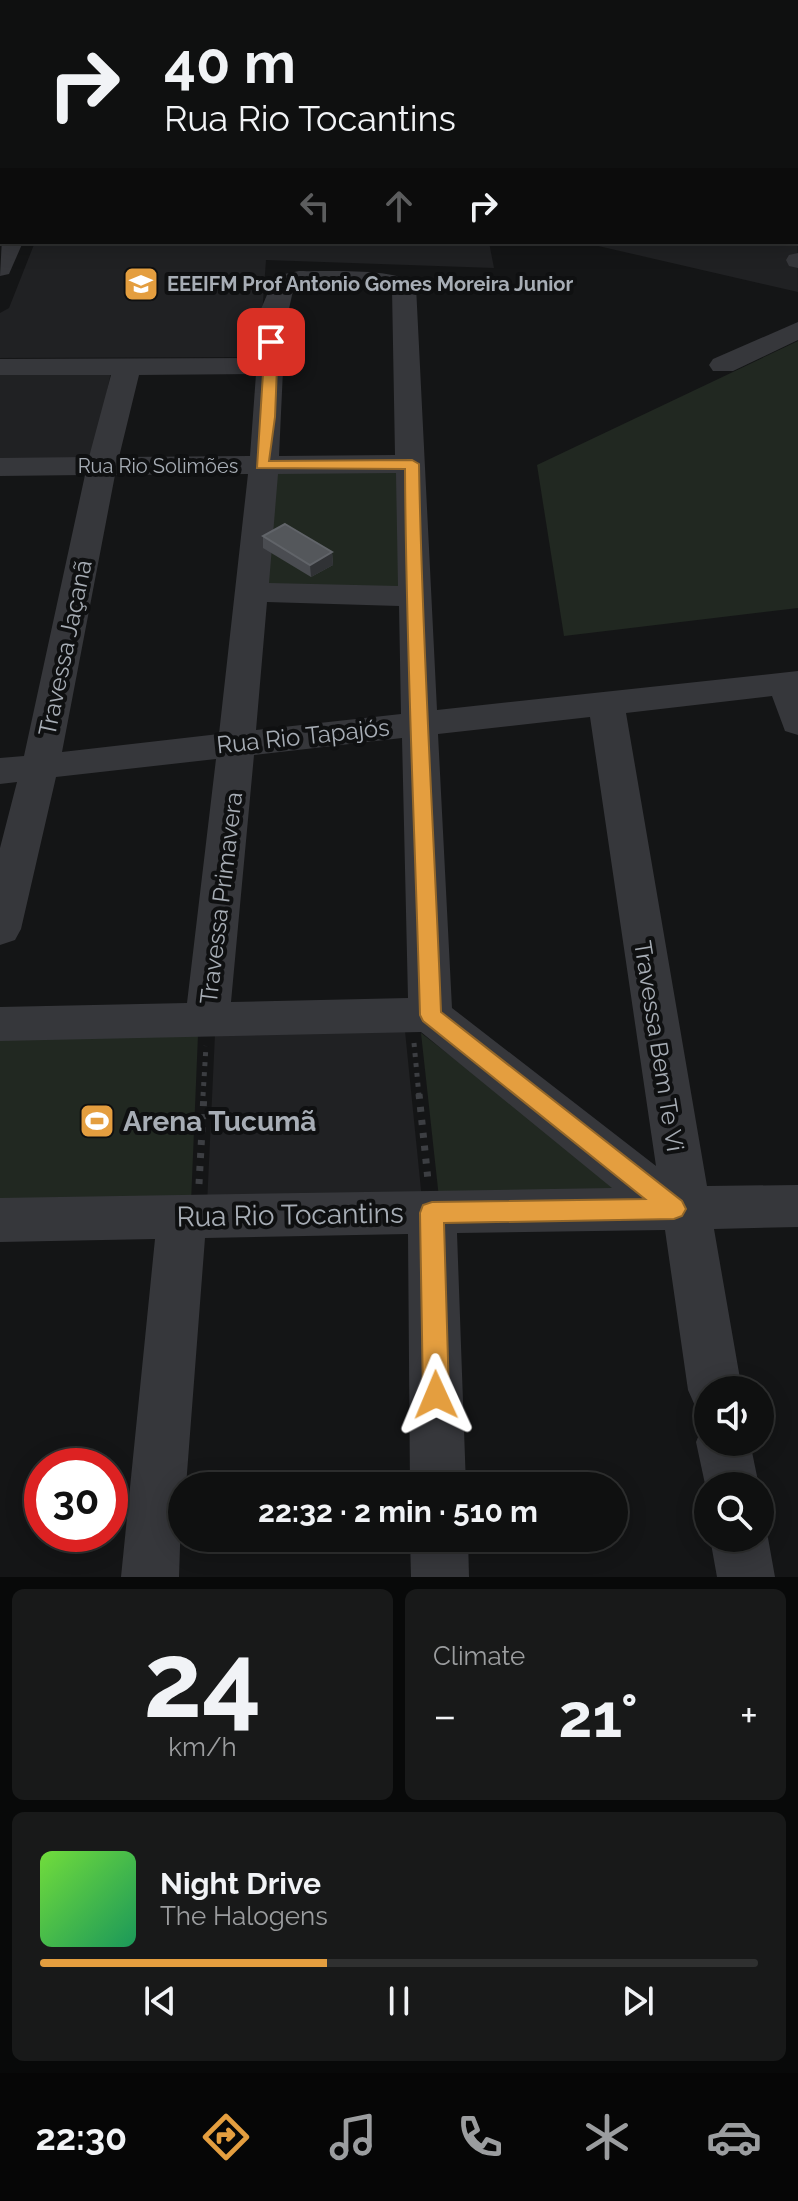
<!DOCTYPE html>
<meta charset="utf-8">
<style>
body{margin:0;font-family:Raleway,sans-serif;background:#181919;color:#f1f3f6;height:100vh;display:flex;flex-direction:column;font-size:30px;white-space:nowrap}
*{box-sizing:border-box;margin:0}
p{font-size:26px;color:#9b9d9f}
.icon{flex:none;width:44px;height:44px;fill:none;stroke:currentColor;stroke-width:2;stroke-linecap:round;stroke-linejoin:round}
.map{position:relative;height:1577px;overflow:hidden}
.details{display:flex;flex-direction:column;gap:12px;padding:12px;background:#080909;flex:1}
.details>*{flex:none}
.top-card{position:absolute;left:0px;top:0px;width:798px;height:244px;box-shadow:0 4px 20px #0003,0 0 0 2px #2f3030;background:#0f1010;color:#f1f3f6;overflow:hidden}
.tools{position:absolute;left:694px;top:1376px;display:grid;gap:16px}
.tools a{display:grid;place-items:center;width:80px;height:80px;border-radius:50%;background:#0f1010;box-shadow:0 4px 20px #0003,0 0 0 2px #2f3030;font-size:40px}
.speed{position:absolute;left:24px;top:1448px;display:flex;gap:16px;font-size:40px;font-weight:700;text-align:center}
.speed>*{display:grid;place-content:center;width:104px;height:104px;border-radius:50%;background:#0f1010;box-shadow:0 4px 20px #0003,0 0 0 2px #2f3030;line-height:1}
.speed .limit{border:12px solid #d22;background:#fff;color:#111}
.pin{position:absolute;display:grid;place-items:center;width:68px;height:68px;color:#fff;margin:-34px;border-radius:16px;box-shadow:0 4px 12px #0006}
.me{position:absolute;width:88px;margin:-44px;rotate:359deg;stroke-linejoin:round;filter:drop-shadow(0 0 6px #0008)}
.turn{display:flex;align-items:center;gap:28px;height:168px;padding:0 32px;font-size:36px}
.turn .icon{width:104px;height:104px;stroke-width:2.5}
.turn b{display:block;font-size:56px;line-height:68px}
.lanes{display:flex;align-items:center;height:76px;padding:0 32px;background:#0003;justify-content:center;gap:40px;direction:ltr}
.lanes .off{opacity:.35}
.big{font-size:60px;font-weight:700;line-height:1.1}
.details .widget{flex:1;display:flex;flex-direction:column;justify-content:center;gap:12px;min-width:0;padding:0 28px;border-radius:12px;background:#181919}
.details .dial{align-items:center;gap:0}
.dial b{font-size:104px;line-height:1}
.song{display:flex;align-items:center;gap:24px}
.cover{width:96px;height:96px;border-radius:12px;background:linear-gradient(135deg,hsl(100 70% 55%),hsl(150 70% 35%))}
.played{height:8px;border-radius:4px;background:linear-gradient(90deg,#e49e3f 40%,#2f3030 40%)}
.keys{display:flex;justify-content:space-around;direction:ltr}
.heat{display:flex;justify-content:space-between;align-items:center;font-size:44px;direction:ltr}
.details .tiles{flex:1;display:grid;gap:12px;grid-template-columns:1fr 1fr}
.widget:last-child{grid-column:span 2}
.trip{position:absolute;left:168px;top:1472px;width:460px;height:80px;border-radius:40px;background:#0f1010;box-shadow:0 4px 20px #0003,0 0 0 2px #2f3030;font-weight:700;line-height:80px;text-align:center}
.tab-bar{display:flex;height:128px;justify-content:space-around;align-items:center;background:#060606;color:#9b9d9f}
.tab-bar .icon{width:56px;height:56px}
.tab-bar .active{color:#e49e3f}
.tab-bar b{font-size:36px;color:#f1f3f6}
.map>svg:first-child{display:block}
</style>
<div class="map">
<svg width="798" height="1577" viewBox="0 0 798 1577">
<rect width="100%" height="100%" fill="#141516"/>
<g fill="#202123">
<polygon points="796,43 798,292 581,242 796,242"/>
<polygon points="35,242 489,242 494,268 266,260 259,357 0,358 0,313 9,308"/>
<polygon points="111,372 93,459 0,460 0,373"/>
<polygon points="405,1031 422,1200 207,1205 215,1034"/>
</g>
<g fill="#212821">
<polygon points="798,341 798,608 564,636 537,465"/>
<polygon points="411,463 411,591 245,584 258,465"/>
<polygon points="421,1033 625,1190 439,1198"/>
<polygon points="198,1035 191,1203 0,1205 0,1039"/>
</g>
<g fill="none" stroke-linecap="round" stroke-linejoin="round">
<g stroke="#3c3e42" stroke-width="5" stroke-dasharray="4 6" stroke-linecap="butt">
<polyline points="414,1043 419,1096"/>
<polyline points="203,1096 206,1046"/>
</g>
<g stroke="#3c3e42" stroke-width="7" stroke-dasharray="5 8" stroke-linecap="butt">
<polyline points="419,1094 428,1180"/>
<polyline points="199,1184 204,1094"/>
</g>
<g fill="#36373b" fill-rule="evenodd">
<polygon points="91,0 109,0 90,2"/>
<rect x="578" y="0" width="18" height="2"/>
<polygon points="738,0 756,0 757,2 739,2"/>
<rect x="0" y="25" width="2" height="12"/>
<rect x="0" y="59" width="2" height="12"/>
<polygon points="798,69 798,83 796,84 796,70"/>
<rect x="0" y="102" width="2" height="12"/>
<rect x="796" y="109" width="2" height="12"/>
<polygon points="2,203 2,221 0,222 0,204"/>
<rect x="796" y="204" width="2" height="14"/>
<polygon points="2,238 2,242 23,242 9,274 0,276"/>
<polygon points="798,253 798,268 789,266 786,260 789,255"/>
<path d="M299,271c25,1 104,-4 117,15l21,424 361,-39v64l-13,-4 -13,-35 -146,17 81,473 91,-1v42l-84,2 28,161h-34v23l-12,-5 -8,-18 -23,-160 -208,3 9,253h-56l-2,-252 -203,4 -19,248h-4l-3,91h-58l34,-338 -155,3v-44l612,-10 -191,-156 -421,9v-34l187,-4 29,-244 -160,18 -35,152 -6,11 -15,5v-97l17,-66 -17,2v-26l24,-2 61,-281 -85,1v-18l89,-1 22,-82h-111v-16l257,-1 4,-49 14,-33zM294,286l98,3 3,166 -116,1 6,-129zM256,374l-6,82 -131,1 20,-82zM396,473l2,113 -129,-3 9,-109zM248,474l-29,260 -157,18 53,-277zM267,602l132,4 2,108 -145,16zM590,717l66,449 -204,-158 -14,-274zM402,738l6,260 -177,4 23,-247z"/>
<polygon points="798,322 798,340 733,371 713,371 709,365 713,359"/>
<polygon points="708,1421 708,1442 750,1442 759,1486 708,1486 708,1498 696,1442 704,1423"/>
<polygon points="760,1519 768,1538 775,1577 717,1577 710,1538 760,1538"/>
<polygon points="410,1538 468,1538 469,1577 411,1577"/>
</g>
</g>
<polygon fill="#4a4c51" points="263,536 332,552 333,565 311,577 263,548"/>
<polygon fill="#303235" points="332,552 333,565 311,577 310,565"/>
<polygon fill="#54575b" stroke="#616469" stroke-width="2" points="285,524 332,552 310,565 263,536"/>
<path fill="#e49e3f" stroke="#946729" stroke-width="2" d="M271,339l7,3 -3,75 -6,44 143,-1 7,4c3,183 15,365 22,548l241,189 4,8 -4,7 -8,3 -230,4 5,172 -4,9 -9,3 -9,-3 -4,-9 -3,-182 3,-8 9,-3 213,-3 -222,-178 -3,-6c-5,-182 -14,-364 -15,-546l-148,-1 8,-126z"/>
<defs>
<symbol id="school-square" viewBox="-11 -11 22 22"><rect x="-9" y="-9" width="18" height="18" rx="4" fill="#e49e3f" stroke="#0f1011"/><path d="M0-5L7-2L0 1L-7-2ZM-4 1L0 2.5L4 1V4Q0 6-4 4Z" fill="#fff"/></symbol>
<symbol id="stadium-square" viewBox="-11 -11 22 22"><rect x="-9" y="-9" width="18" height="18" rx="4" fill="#e49e3f" stroke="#0f1011"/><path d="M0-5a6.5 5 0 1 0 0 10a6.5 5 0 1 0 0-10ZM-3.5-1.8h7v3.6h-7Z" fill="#fff"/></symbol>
</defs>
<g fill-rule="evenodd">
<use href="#school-square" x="121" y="264" width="40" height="40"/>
<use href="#stadium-square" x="77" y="1101" width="40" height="40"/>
</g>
<g text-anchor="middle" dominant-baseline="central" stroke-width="8" stroke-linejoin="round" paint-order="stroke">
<g font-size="20" font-weight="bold" fill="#a7adb5" stroke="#0f1011" text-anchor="start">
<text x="167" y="284">EEEIFM Prof Antonio Gomes Moreira Junior</text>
</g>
<g font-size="20" fill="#a7adb5" stroke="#0f1011">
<text x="158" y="466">Rua Rio Solimões</text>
</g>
<g font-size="24" fill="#a7adb5" stroke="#0f1011">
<text transform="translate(65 648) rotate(-78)">Travessa Jaçanã</text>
<text transform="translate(303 736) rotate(-6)">Rua Rio Tapajós</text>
<text transform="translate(221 898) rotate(-83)">Travessa Primavera</text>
<text transform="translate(659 1046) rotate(81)">Travessa Bem Te Vi</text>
</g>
<g font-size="28" font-weight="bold" fill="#a7adb5" stroke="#0f1011" text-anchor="start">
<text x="123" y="1121">Arena Tucumã</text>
</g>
<g font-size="28" fill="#a7adb5" stroke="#0f1011">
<text transform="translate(290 1215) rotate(-1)">Rua Rio Tocantins</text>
</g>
</g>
</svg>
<div class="tools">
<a><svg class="icon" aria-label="sound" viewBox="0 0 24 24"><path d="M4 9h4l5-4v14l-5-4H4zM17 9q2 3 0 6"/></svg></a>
<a><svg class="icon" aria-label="search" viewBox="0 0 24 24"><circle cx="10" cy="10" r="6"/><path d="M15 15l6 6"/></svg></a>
</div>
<div class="speed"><div class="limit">30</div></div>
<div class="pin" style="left:271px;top:342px;background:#d93025"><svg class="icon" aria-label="arrive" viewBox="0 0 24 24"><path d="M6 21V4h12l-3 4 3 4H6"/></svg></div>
<svg class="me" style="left:436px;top:1395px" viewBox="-20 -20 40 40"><path d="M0-17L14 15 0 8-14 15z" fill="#e49e3f" stroke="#fff" stroke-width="4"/></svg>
<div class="trip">22:32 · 2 min · 510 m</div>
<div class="top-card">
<div class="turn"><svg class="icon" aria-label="right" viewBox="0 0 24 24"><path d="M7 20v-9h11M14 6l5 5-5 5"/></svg><div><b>40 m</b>Rua Rio Tocantins</div></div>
<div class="lanes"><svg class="icon off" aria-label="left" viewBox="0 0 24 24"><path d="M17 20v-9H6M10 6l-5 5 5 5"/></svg><svg class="icon off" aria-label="ahead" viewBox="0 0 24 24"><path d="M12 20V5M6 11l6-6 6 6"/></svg><svg class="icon" aria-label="right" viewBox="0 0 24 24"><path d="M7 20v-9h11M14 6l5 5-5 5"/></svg></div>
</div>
</div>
<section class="details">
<div class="tiles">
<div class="widget dial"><b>24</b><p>km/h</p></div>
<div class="widget"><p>Climate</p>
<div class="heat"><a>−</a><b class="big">21°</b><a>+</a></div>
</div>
<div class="widget">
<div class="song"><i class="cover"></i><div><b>Night Drive</b><p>The Halogens</p></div></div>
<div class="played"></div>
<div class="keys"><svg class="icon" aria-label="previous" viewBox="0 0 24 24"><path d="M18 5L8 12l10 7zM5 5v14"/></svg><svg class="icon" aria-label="pause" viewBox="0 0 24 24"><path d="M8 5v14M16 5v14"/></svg><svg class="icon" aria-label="next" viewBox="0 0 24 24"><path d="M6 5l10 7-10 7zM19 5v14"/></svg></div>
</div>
</div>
</section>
<nav class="tab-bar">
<b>22:30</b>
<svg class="icon active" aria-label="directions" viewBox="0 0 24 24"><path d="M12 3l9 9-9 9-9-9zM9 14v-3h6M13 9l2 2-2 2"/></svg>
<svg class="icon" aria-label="music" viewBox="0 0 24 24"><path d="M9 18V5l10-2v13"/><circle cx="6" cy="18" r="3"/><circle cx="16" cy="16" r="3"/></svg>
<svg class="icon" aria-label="phone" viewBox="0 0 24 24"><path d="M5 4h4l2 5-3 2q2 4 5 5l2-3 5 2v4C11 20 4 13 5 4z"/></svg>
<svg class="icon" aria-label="climate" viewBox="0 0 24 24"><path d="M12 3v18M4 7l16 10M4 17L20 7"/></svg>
<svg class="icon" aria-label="car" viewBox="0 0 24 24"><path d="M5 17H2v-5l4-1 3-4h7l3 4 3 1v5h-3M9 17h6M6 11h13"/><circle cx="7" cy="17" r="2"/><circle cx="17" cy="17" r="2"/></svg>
</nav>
